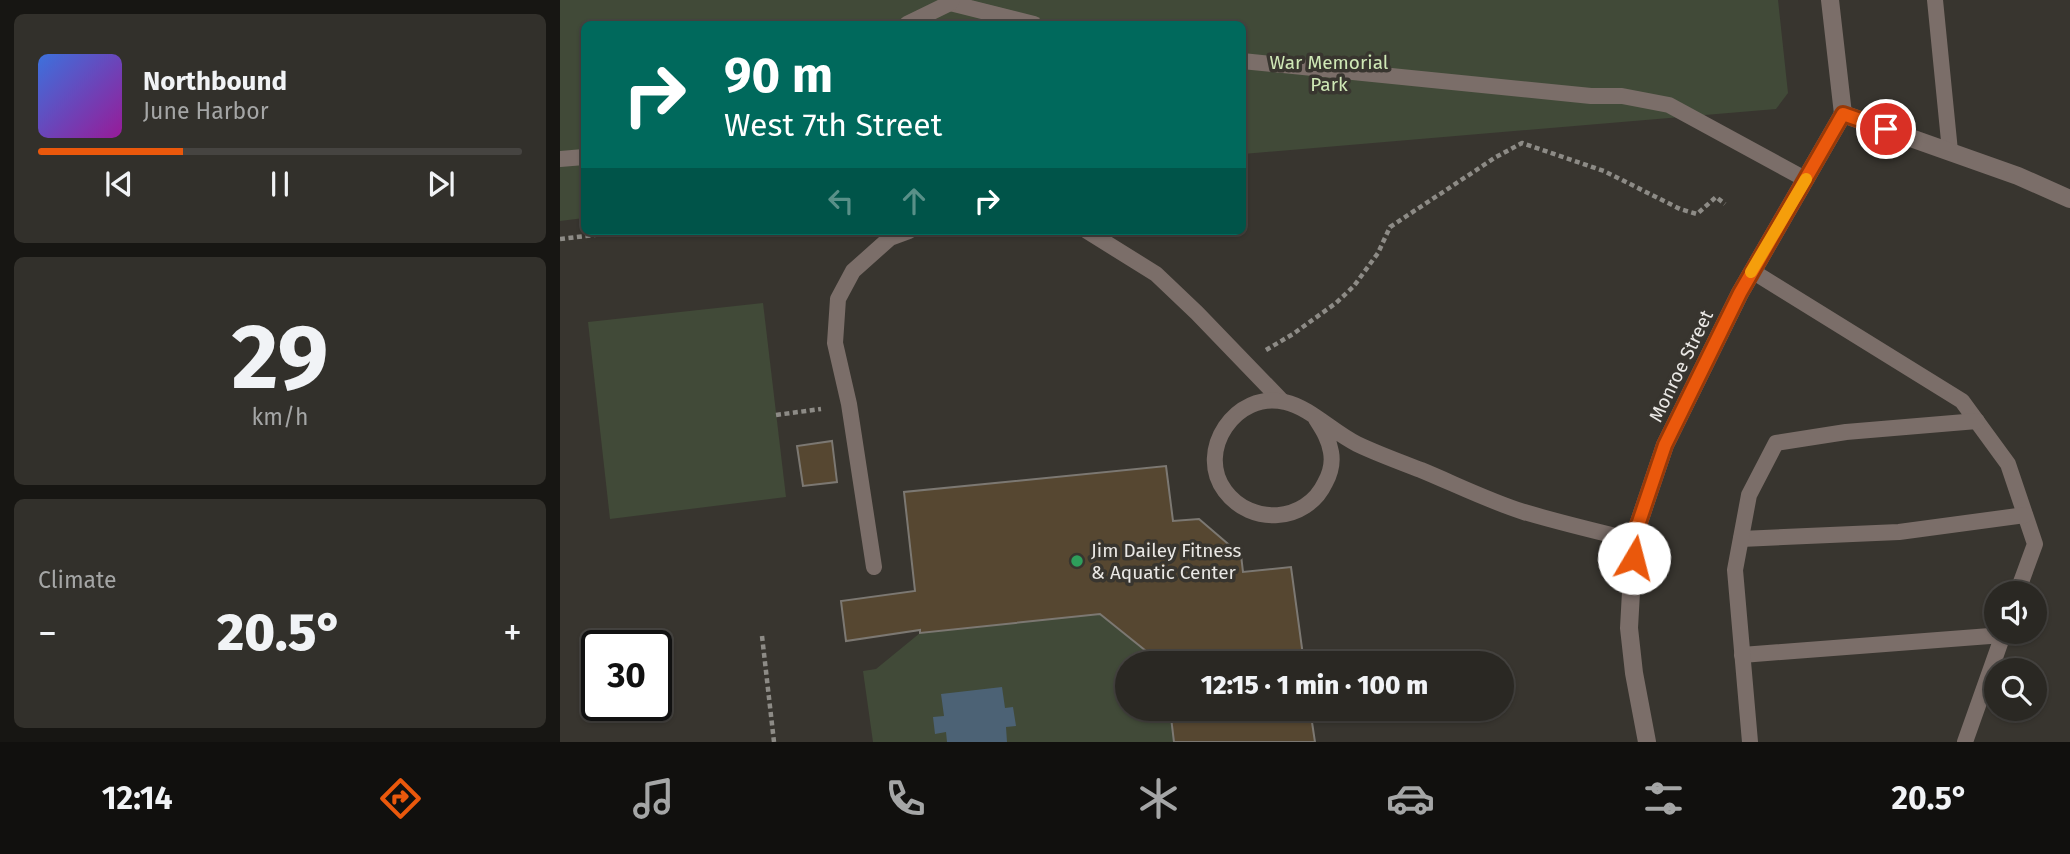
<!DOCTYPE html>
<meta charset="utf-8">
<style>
body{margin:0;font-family:"Fira Sans",sans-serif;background:#32302b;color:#f1f3f6;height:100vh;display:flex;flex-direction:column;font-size:26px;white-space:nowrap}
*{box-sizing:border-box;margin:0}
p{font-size:23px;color:#a5a6a6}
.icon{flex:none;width:38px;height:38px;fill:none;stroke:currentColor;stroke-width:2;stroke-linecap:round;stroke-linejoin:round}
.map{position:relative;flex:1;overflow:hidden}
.side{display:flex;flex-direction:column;gap:14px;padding:14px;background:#171613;width:560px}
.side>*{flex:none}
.guide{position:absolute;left:21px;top:21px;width:665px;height:214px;border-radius:10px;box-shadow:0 2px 5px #0004,0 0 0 2px #464441;background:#00695c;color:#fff;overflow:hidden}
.buttons{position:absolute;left:1424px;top:581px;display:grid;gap:14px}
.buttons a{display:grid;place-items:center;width:63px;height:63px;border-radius:50%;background:#2a2823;box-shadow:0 2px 5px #0004,0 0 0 2px #464441;font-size:35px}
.speed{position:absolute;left:21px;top:630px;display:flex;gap:14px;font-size:35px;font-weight:700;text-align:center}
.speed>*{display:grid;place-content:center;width:91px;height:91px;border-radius:50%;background:#2a2823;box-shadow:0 2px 5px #0004,0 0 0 2px #464441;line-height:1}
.speed .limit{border:4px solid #111;border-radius:10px;background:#fff;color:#111}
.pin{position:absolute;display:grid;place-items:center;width:60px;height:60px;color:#fff;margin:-30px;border:4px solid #fff;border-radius:50%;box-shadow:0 2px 7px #0007}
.me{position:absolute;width:77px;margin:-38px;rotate:8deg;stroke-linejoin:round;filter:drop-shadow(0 0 5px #0008)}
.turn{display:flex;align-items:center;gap:24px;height:147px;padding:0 28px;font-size:32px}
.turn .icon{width:91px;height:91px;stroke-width:2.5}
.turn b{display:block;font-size:49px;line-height:60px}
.lanes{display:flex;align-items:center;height:66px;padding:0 28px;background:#0003;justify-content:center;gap:35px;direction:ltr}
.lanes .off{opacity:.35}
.big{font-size:52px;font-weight:800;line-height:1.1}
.side .widget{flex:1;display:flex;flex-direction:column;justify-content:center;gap:10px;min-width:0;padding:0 24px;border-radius:10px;background:#32302b}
.side .dial{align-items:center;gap:0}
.dial b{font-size:91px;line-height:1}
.song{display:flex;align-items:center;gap:21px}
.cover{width:84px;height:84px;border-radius:10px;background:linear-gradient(135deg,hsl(220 70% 55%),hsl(300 70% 35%))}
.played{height:7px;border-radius:4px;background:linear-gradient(90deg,#ea580c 30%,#464441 30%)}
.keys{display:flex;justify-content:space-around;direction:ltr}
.heat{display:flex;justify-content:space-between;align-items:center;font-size:38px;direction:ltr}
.trip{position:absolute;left:555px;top:651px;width:399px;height:70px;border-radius:35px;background:#2a2823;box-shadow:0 2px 5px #0004,0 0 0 2px #464441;font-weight:800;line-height:70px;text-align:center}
.tab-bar{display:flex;height:112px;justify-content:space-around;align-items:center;background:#11100e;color:#a5a6a6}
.tab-bar .icon{width:49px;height:49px}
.tab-bar .active{color:#ea580c}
.tab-bar b{font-size:32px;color:#f1f3f6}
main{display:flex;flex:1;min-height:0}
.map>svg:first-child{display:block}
</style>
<main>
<section class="side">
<div class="widget">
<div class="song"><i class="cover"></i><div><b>Northbound</b><p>June Harbor</p></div></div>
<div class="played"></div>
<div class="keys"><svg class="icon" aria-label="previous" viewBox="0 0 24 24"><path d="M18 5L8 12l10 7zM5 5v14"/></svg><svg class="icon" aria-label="pause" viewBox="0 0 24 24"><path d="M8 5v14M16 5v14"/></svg><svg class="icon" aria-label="next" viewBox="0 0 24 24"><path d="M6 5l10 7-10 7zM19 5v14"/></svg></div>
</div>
<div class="widget dial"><b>29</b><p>km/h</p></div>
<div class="widget"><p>Climate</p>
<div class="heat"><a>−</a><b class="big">20.5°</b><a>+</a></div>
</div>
</section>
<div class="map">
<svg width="1510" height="742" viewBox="0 0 1510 742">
<rect width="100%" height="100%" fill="#38352f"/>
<g fill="#414a38">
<polygon points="0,0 1218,0 1228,93 1216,109 683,154 682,24 24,24 24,218 0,221"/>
<polygon points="203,303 226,497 50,519 28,322"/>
<polygon points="552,613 555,626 596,660 604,659 604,663 567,663 567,709 610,709 614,742 313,742 303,671 316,669 360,633"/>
</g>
<polygon fill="#4c6275" points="442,687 445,708 453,707 456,726 446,727 447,742 387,742 386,732 375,734 373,717 384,716 381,694"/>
<g fill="#564731" stroke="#7c7872" stroke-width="2">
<polygon points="272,441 277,482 243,486 237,446"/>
<polygon points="606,466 613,521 639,519 681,555 683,572 731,567 744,663 601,663 540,614 360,633 360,630 286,641 281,601 355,591 344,492"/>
<polygon points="610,709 750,709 755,742 614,742"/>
</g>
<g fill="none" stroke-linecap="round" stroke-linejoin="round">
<g stroke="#8d8b86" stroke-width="4.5" stroke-dasharray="5 3.5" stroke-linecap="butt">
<polyline points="0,239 60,232"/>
<polyline points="706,350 733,334 776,303 794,286 818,253 830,227 936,157 962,143 1044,171 1120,209 1137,214 1156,197 1165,204"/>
<polyline points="216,415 261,409"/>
<polyline points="202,636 214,742"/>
</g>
<g stroke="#7b6e69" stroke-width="16">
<polyline points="1375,0 1390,151"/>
<polyline points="390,3 474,24"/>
<polyline points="347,24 390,3 392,0"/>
<polyline points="682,61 1031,96 1062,96 1109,105 1245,179"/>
<polyline points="0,159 24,157"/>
<polyline points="527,231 596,274 637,313 722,401"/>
<polyline points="1192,271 1402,401 1448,464 1475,544 1457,593"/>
<path d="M756,419c7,11 13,20 15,33 2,11 -1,22 -6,31 -19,40 -74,43 -100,8 -30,-40 11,-101 60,-89 24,5 49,31 72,42 21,10 43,18 64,26 34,14 68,31 103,42 37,11 75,20 112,29"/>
<polyline points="1181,539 1339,532 1465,515"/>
<polyline points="314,567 289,404 275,343 278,299 293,271 330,238 349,231"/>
<polyline points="1182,655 1443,635"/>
<polyline points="1190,742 1175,570 1189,495 1216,443 1286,432 1417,421"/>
<polyline points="1405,742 1444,632"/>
</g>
<g stroke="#7b6e69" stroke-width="18">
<polyline points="1270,0 1283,114"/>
<polyline points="1283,114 1458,176 1510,199"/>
<polyline points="1087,742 1074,673 1069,628 1072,574 1078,525 1105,445 1180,293 1283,114"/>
</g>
</g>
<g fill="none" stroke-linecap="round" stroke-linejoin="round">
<defs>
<polyline id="route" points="1074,558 1078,525 1105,445 1180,293 1283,114 1326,129"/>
</defs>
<use href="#route" stroke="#983908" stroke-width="18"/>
<use href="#route" stroke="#ea580c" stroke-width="12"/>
<polyline stroke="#f59e0b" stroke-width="12" points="1191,272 1246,179"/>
</g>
<circle fill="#2e9e5b" stroke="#38352f" stroke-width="2.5" cx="517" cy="561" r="7"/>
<g text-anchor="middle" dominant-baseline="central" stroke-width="7" stroke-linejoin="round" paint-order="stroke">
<g font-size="19" fill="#cfe8b6" stroke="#38352f">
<text x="769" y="62">War Memorial<tspan x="769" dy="22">Park</tspan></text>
</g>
<g font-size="19" fill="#eae8e5" stroke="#38352f">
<text transform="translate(1121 366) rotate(-64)">Monroe Street</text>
</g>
<g font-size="19" fill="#eae8e5" stroke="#38352f" text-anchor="start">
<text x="531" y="550">Jim Dailey Fitness<tspan x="531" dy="22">&amp; Aquatic Center</tspan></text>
</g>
</g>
</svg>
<div class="buttons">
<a><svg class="icon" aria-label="sound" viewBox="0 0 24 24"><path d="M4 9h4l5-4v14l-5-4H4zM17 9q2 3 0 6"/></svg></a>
<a><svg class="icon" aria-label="search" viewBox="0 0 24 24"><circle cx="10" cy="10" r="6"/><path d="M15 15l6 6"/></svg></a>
</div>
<div class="speed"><div class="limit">30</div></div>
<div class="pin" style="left:1326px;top:129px;background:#d93025"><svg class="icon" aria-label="arrive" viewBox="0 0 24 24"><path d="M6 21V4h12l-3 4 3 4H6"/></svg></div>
<svg class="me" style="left:1074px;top:558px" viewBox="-20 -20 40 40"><circle r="19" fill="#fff"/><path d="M0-13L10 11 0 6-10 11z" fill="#ea580c"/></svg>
<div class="trip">12:15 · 1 min · 100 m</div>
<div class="guide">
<div class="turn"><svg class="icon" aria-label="right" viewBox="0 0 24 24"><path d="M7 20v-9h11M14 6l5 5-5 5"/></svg><div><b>90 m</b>West 7th Street</div></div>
<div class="lanes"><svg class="icon off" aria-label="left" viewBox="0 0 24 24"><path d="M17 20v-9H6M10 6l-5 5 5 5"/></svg><svg class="icon off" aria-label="ahead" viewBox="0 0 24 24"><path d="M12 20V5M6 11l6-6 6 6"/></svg><svg class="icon" aria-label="right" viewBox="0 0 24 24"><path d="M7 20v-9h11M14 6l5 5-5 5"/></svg></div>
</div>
</div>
</main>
<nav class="tab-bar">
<b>12:14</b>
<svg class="icon active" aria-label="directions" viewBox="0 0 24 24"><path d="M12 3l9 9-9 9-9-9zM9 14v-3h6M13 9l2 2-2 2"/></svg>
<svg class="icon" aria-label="music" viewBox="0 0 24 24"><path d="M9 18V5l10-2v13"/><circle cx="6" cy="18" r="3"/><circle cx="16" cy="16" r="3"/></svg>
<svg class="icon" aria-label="phone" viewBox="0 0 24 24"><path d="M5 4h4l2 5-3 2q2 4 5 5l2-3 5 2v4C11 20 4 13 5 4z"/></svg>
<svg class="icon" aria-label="climate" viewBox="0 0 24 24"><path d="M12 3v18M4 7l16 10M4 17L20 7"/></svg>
<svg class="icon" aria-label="car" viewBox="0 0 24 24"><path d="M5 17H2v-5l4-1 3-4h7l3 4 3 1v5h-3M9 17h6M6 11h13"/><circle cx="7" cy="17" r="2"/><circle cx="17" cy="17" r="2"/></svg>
<svg class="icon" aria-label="filters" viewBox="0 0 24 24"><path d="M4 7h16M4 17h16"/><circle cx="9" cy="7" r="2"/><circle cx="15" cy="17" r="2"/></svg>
<b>20.5°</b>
</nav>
